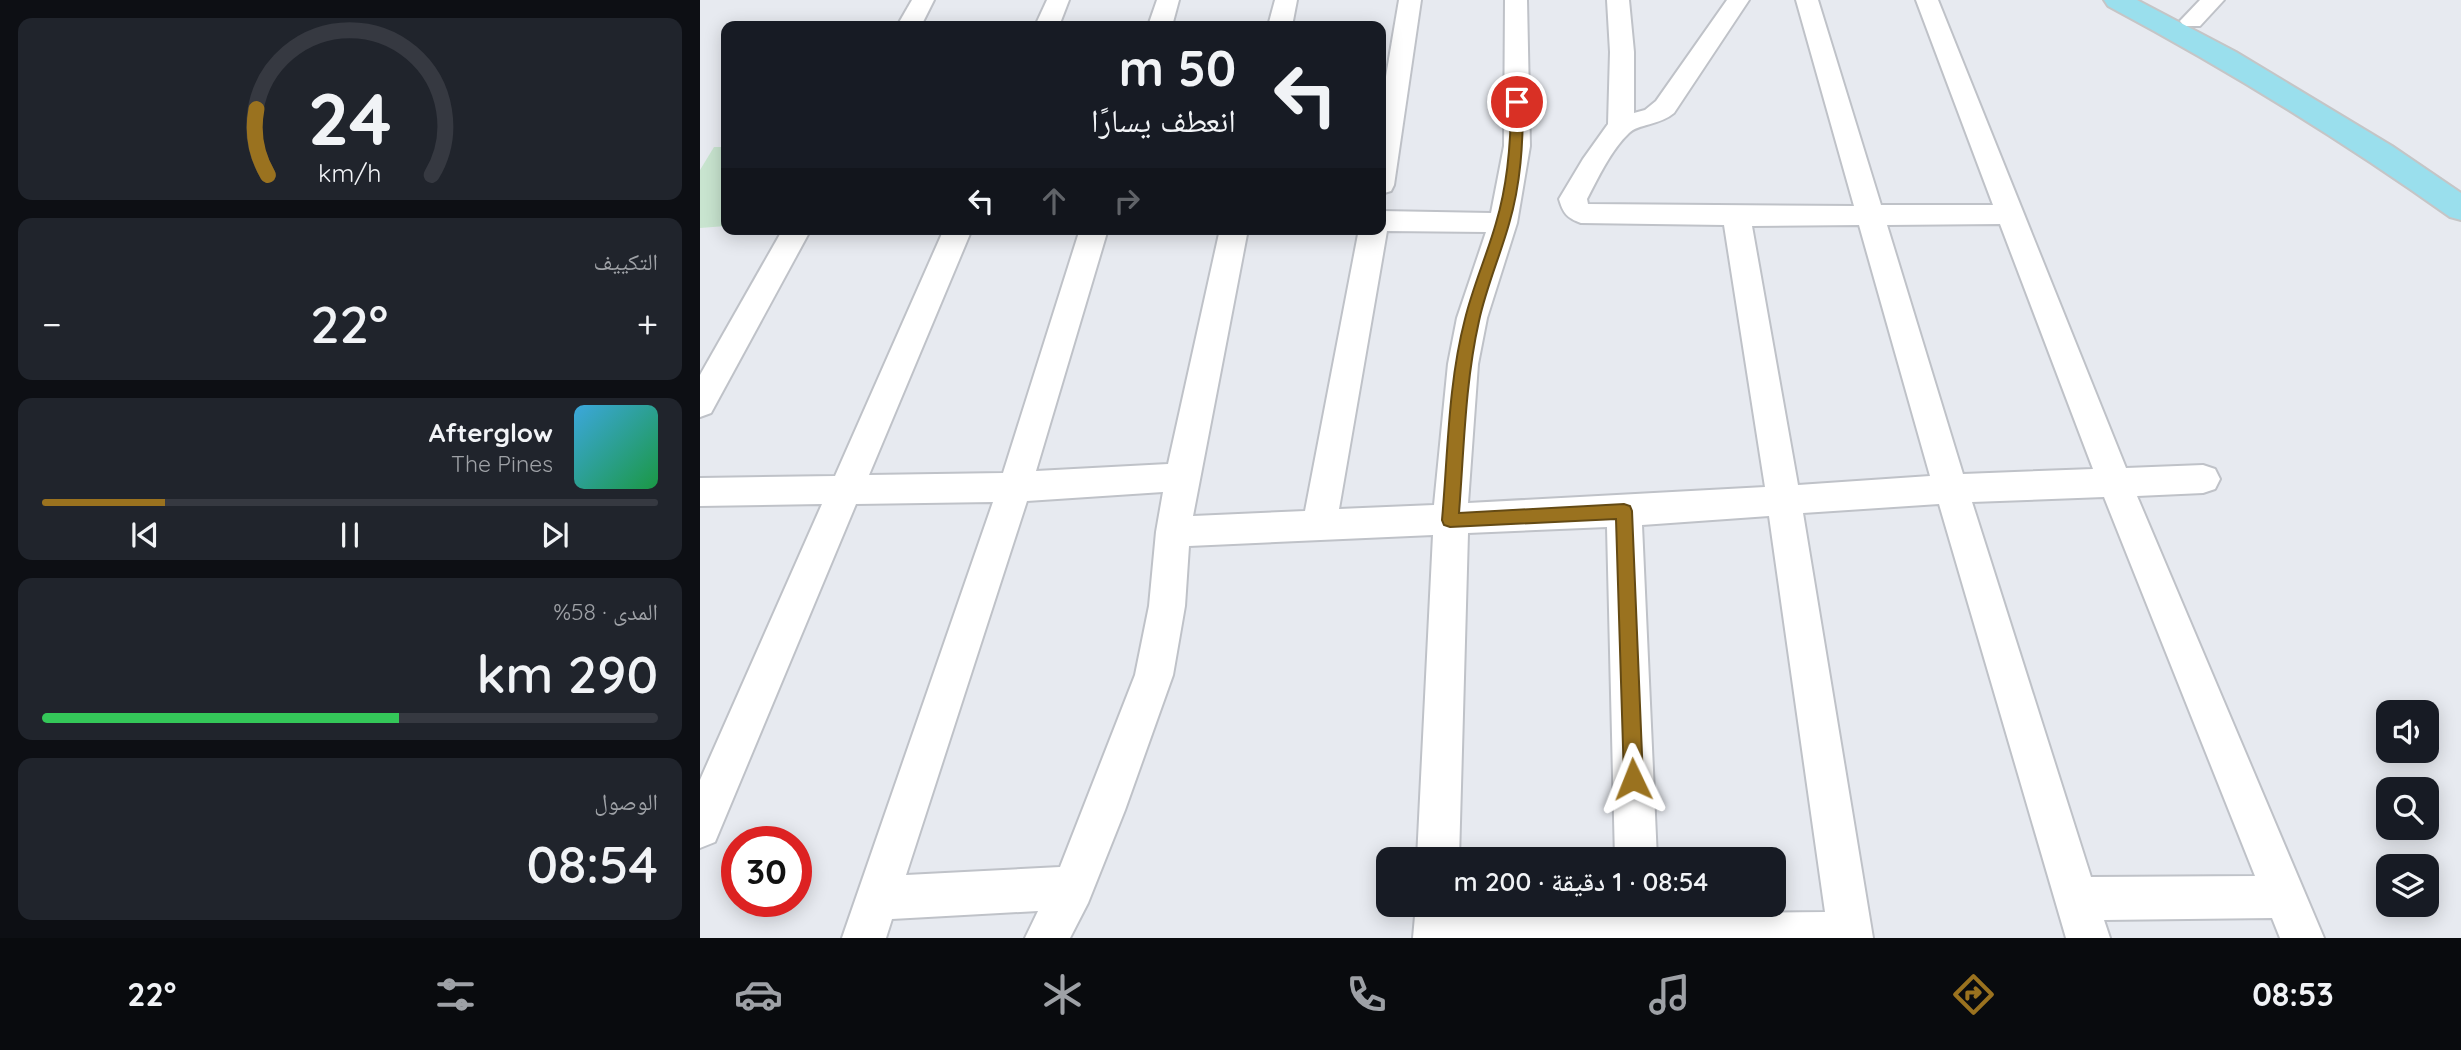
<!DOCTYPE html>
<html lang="ar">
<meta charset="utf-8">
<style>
body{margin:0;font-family:Quicksand,"Noto Naskh Arabic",sans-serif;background:#20242c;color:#f1f3f6;direction:rtl;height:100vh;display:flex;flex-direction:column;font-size:26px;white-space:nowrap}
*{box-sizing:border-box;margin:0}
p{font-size:23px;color:#9ea1a6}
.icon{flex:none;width:38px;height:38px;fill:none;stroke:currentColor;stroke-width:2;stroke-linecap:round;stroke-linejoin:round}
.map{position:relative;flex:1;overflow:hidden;direction:ltr}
.drawer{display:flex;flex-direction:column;gap:18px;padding:18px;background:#0d0f14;width:700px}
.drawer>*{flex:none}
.top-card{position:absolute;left:21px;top:21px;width:665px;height:214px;border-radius:14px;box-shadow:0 4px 18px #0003;direction:rtl;background:#171b24;color:#f1f3f6;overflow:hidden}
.fabs{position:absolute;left:1676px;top:700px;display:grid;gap:14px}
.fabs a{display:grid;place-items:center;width:63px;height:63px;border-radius:14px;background:#171b24;box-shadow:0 4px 18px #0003;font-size:35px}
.speed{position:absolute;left:21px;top:826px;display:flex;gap:14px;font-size:35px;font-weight:700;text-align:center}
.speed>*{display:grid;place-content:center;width:91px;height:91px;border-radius:50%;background:#171b24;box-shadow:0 4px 18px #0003;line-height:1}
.speed .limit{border:10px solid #d22;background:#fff;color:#111}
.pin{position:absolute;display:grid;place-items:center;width:60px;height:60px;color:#fff;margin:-30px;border:4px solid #fff;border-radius:50%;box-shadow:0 2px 7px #0007}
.me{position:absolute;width:77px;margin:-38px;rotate:358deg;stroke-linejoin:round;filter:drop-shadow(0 0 5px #0008)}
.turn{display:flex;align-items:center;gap:24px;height:147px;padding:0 35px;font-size:32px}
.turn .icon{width:91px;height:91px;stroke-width:2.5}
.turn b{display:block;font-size:49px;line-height:60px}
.lanes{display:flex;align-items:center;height:66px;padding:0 35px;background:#0003;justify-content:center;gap:35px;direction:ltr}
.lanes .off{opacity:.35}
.big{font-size:52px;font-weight:600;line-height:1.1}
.drawer .card{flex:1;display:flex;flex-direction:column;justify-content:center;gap:10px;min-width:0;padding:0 24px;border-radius:14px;background:#20242c}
.drawer .dial{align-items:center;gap:0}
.dial svg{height:182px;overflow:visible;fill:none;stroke:#363941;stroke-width:7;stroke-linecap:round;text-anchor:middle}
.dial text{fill:#f1f3f6;stroke:none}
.song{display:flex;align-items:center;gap:21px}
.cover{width:84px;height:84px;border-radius:10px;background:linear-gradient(135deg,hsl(200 70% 55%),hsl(140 70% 35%))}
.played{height:7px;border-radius:4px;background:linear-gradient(90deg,#9a721f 20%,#363941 20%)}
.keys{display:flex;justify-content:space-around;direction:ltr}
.heat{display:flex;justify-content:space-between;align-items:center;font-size:38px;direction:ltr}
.charge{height:10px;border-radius:5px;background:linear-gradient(90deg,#34c759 58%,#363941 0)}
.trip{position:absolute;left:676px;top:847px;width:410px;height:70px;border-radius:14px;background:#171b24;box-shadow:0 4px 18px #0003;font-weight:600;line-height:70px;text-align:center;direction:rtl}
.tabs{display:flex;height:112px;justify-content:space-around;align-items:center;background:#090b0e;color:#9ea1a6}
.tabs .icon{width:49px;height:49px}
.tabs .active{color:#9a721f}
.tabs b{font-size:32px;color:#f1f3f6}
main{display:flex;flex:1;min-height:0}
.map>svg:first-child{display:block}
</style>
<main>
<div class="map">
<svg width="1761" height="938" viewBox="0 0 1761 938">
<rect width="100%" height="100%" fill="#e7eaf0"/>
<polygon fill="#c8e4cf" points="14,147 26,147 26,226 0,228 0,170"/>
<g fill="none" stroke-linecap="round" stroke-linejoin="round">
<defs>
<g id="street">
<polygon points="212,0 234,0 221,26 197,26"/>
<polygon points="347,0 369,0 359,26 335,26"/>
<polygon points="457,0 479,0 472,26 448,26"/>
<polygon points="575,0 597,0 592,26 568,26"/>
<polygon points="699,0 721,0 694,185 691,191 681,194 681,106"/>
<path d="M805,0h22l3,146 -13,77 -30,95 -9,46 -10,139 297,-16 -41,-262 -143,-2c-14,-5 -18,-10 -22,-24l24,-40 25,-35 2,-72 -3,-52h22l5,52v61l11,-3 11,-9 71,-101h22l-75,113c-14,12 -36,11 -45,20 -18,17 -31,45 -42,66l1,5 266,2 -58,-206h22l63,205h112l-77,-205h22l188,468 77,-3 12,4 5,10 -5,10 -12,4 -66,3 187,442h-44l-8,-20 -168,2 6,18h-44l-127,-434 -136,9 70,425h-460l3,-33h42v11l158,-2v-9h42l1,9 166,-2 -56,-396 -127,9 15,334h-42l-8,-332 -139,6 -9,326h-42l16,-324 -244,11 -4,60 -12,69 -48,135 -37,93 -18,35h-45l13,-27 -146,8 -6,19h-44l151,-436 -137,2 -141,338 -15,6v-68l122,-276 -122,2v-28l135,-2 109,-247h28l-103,246 134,-2 77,-244h28l-72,242 132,-7 52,-235h28l-55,287 112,-5 54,-282h22v-18l110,2 13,-67zM1300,224l93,245 -130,5 -76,-249zM1159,225l71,251 -132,9 -46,-259zM687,231l99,1 -29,86 -9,46 -14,141 -95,4zM463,492l-7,40 -7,74 -14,69 -75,192 -154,8 121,-374zM1404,497l151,379 -164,1 -119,-375z"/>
<polygon points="1500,0 1524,0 1500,26 1484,26 1480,21"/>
<polygon points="83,229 111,229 11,413 0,417 0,375"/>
</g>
<path id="primary" d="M1404,0h33l99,52 156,94 69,47v27l-11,-3c-110,-78 -224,-148 -342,-211z"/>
</defs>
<use href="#street" stroke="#bfc2c8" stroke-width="4"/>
<use href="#primary" stroke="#c5c5c6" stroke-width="4"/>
<use href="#street" fill="#fff" fill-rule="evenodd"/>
<use href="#primary" fill="#9adfed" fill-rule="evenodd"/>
</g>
<path fill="#9a721f" stroke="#644a14" stroke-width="2" d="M817,98l6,4c0,41 -2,81 -14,122 -9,32 -23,64 -30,97 -14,62 -15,128 -20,192l165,-9 6,2 2,5 11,268 -3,7 -7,3 -7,-3 -2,-7 -8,-260 -166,8 -6,-2 -2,-5c6,-67 6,-136 23,-201 8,-33 22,-64 31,-96 12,-40 15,-80 15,-121z"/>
</svg>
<div class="fabs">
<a><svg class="icon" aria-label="sound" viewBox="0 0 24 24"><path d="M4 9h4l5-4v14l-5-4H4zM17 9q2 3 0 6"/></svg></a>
<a><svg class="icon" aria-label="search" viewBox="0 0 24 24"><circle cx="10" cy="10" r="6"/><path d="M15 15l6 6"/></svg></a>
<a><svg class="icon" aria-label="layers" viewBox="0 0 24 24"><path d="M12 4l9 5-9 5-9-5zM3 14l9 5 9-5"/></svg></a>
</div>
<div class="speed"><div class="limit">30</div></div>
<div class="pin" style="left:817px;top:102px;background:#d93025"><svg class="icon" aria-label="arrive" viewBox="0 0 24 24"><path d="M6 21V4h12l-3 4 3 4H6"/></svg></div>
<svg class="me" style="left:933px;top:779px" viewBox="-20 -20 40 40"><path d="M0-17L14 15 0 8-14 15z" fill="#9a721f" stroke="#fff" stroke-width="4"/></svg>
<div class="trip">08:54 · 1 دقيقة · 200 m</div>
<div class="top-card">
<div class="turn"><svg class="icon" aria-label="left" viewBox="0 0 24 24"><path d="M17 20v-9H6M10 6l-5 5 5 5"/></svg><div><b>50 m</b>انعطف يسارًا</div></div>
<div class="lanes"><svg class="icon" aria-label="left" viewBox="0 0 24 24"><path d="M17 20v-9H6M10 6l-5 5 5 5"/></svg><svg class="icon off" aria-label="ahead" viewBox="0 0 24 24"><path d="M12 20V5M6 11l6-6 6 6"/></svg><svg class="icon off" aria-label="right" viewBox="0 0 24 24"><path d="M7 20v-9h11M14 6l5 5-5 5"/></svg></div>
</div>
</div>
<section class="drawer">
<div class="card dial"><svg viewBox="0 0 100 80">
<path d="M14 69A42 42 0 1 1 86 69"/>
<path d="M14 69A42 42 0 0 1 9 40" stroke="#9a721f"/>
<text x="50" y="56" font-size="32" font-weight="700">24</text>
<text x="50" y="72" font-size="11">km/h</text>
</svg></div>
<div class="card"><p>التكييف</p>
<div class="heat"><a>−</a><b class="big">22°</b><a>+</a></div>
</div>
<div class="card">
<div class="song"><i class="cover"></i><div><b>Afterglow</b><p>The Pines</p></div></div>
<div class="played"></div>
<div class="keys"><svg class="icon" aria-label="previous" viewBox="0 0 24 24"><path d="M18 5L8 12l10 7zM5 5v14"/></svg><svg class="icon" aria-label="pause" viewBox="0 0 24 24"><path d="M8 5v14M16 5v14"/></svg><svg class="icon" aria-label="next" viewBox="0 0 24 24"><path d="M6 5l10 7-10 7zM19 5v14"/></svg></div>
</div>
<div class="card"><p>المدى · 58%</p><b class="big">290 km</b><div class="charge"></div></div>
<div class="card"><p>الوصول</p><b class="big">08:54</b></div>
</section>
</main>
<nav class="tabs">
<b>08:53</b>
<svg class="icon active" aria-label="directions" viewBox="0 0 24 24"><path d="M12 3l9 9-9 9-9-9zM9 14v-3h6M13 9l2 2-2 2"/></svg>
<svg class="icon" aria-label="music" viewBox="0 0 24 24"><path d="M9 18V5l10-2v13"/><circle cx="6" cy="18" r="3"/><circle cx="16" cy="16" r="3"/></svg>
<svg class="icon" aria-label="phone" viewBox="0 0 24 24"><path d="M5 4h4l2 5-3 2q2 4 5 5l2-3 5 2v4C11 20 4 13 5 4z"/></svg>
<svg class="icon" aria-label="climate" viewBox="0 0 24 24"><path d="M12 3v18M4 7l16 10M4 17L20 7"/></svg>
<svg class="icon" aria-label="car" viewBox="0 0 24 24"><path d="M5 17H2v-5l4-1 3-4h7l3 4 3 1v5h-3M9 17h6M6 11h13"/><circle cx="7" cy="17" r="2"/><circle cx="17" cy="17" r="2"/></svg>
<svg class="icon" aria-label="filters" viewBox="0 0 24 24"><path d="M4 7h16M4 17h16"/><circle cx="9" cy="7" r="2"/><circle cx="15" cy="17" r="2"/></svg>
<b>22°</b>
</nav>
